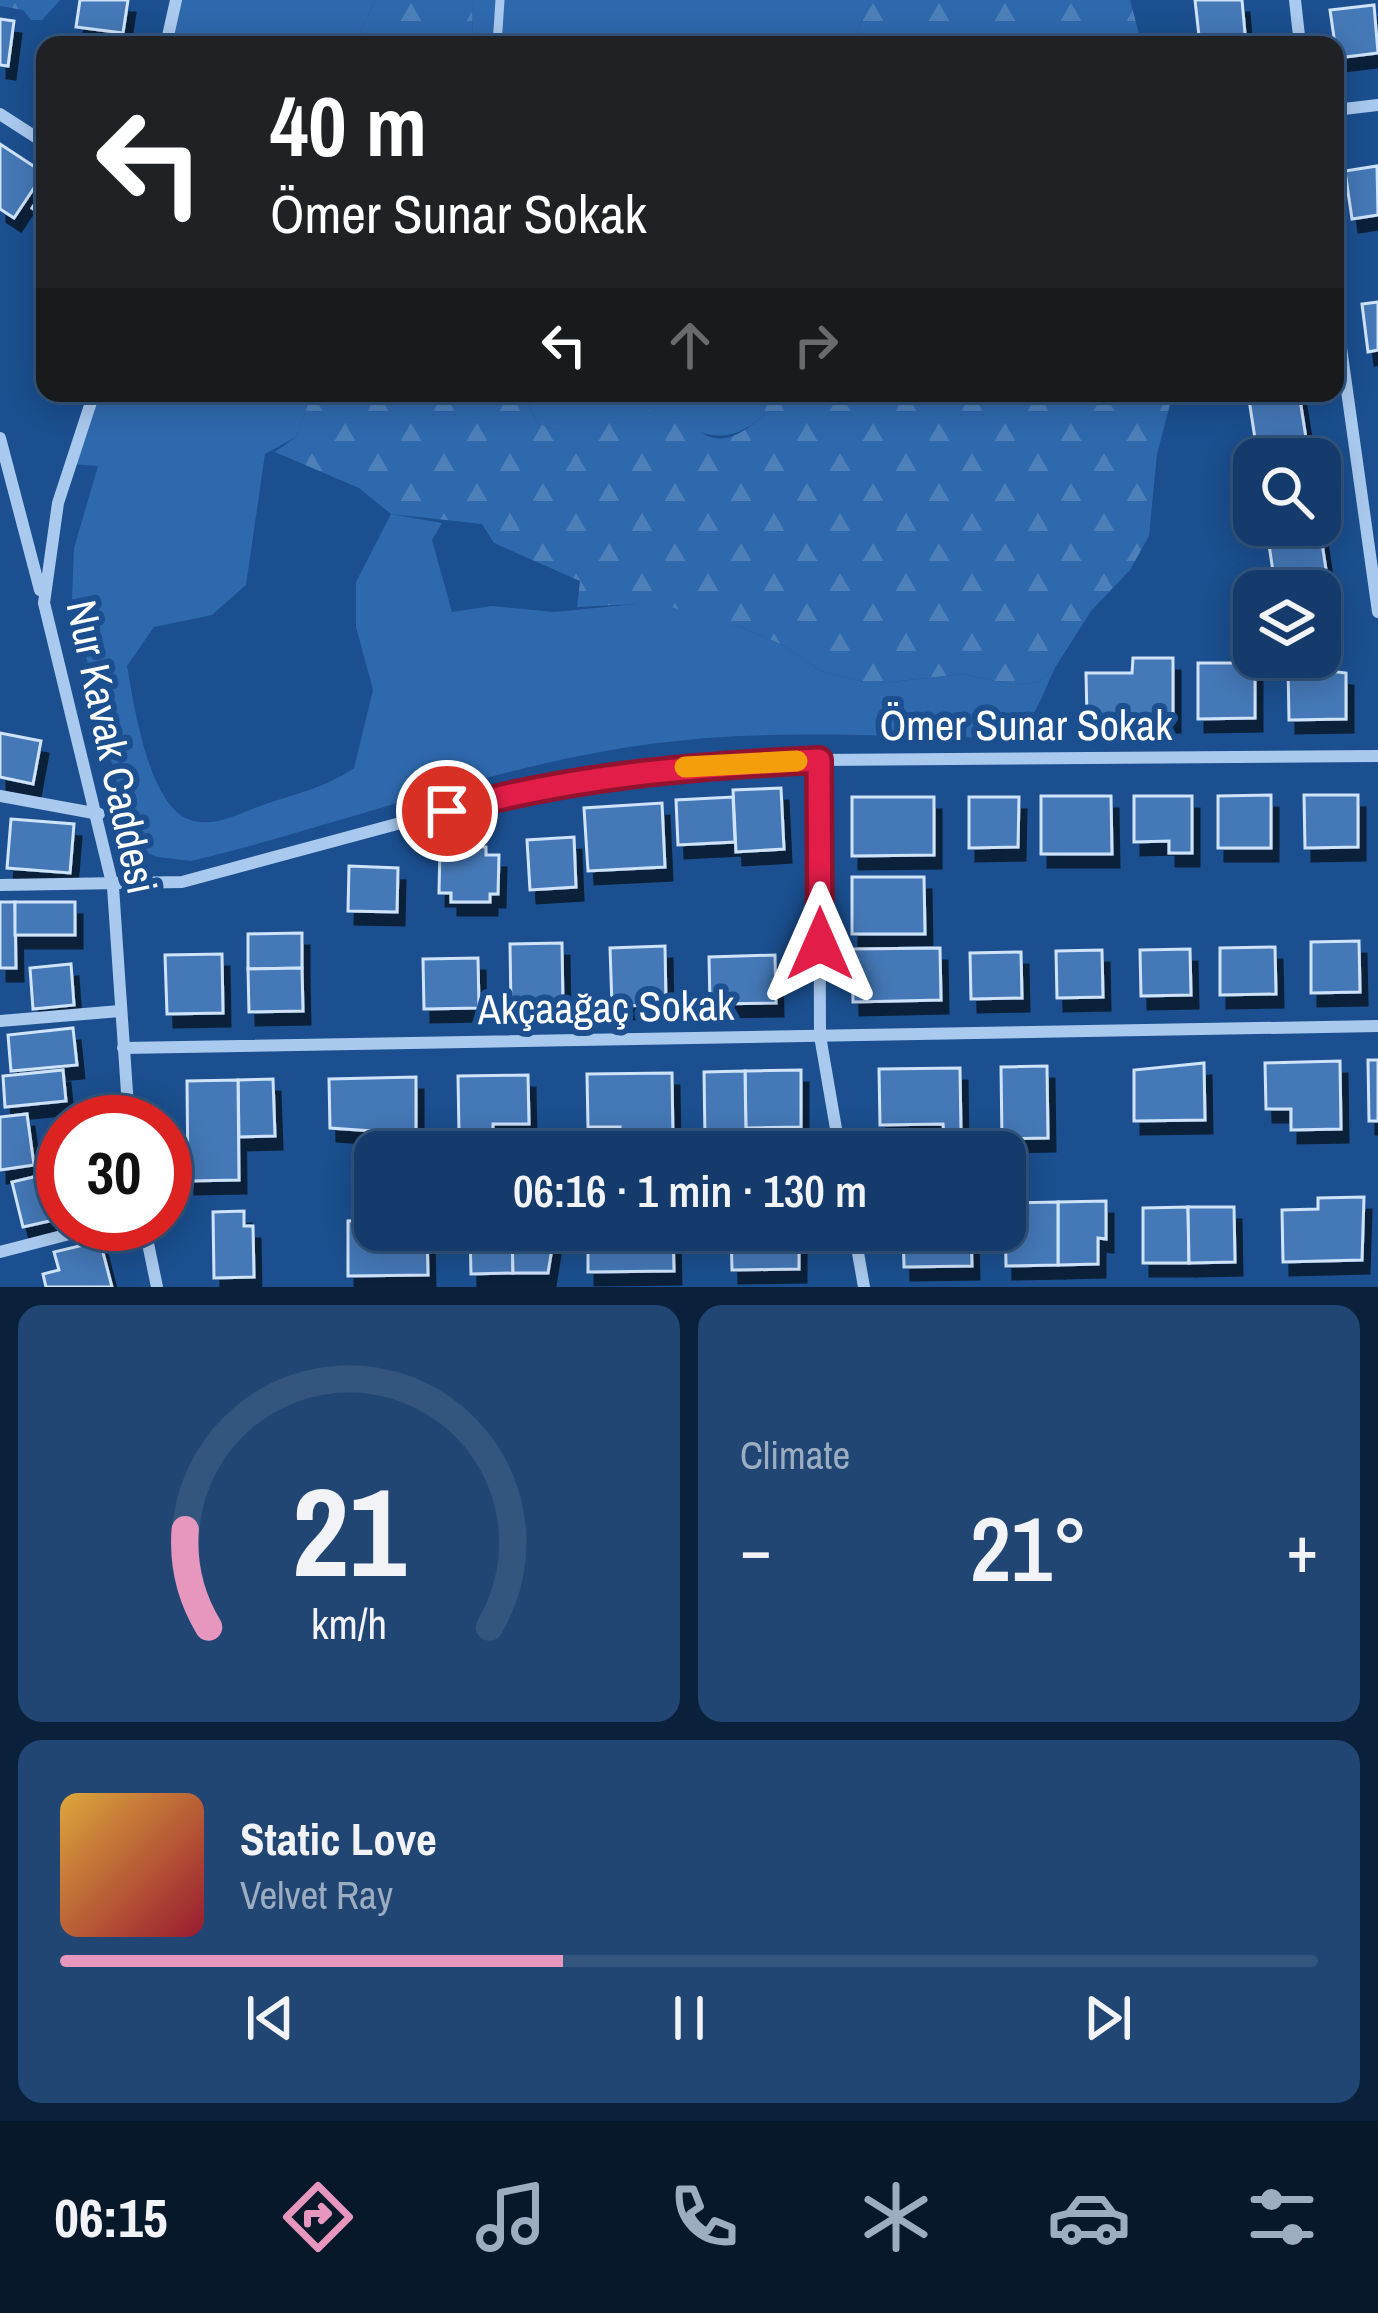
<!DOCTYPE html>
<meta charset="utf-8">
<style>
body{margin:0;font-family:"Archivo Narrow",sans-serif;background:#214673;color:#f1f3f6;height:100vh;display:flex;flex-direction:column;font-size:45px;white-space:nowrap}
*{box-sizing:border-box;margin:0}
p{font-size:39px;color:#9dadc1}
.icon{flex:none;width:66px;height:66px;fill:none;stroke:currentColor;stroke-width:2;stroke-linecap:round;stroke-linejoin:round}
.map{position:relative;height:1287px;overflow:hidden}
.details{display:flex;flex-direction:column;gap:18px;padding:18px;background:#0b203b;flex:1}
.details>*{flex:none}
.banner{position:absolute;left:36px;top:36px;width:1308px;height:366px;border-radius:24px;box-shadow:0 6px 30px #0003,0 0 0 3px #33557e;background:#202124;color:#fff;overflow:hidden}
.tools{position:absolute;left:1233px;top:438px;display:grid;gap:24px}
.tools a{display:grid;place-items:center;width:108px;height:108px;border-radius:24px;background:#143b6b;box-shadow:0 6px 30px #0003,0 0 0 3px #33557e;font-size:60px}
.speed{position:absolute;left:36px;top:1095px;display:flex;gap:24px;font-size:60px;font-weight:700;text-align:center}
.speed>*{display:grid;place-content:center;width:156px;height:156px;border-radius:50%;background:#143b6b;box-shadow:0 6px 30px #0003,0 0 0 3px #33557e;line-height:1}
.speed .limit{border:18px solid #d22;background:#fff;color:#111}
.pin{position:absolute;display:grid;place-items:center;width:102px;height:102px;color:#fff;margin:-51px;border:6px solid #fff;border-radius:50%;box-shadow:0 3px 12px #0007}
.me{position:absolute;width:132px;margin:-66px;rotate:0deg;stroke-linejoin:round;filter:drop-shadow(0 0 9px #0008)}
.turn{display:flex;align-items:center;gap:42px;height:252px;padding:0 36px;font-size:54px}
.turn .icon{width:156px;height:156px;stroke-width:2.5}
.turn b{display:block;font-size:84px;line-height:102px}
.lanes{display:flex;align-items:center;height:114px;padding:0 36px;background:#0003;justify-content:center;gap:60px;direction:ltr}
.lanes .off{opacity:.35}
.big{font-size:90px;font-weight:600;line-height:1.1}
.details .tile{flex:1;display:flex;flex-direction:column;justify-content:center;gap:18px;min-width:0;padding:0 42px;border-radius:24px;background:#214673}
.details .dial{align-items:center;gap:0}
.dial svg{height:312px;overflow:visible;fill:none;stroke:#33557e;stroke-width:7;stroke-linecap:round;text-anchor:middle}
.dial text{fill:#f1f3f6;stroke:none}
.song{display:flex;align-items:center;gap:36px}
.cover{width:144px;height:144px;border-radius:18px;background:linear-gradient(135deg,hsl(40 70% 55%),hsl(350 70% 35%))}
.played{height:12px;border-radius:6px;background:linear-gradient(90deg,#e797bd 40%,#33557e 40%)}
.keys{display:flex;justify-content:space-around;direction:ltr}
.heat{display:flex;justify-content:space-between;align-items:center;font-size:66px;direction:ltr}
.details .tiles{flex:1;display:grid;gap:18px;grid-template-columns:1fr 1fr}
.tile:last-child{grid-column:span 2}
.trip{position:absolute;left:354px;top:1131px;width:672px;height:120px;border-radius:24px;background:#143b6b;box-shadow:0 6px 30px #0003,0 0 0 3px #33557e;font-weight:600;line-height:120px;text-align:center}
.menu{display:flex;height:192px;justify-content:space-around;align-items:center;background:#08182b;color:#9dadc1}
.menu .icon{width:84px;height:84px}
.menu .current{color:#e797bd}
.menu b{font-size:54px;color:#f1f3f6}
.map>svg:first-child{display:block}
</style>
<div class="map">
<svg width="1378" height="1287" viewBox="0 0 1378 1287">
<defs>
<pattern id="forest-firs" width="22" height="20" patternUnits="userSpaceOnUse" patternTransform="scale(3)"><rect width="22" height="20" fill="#2e69ad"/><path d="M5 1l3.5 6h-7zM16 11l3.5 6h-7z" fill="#4d80b9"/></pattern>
<filter id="shadow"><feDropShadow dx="7" dy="13" stdDeviation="0" flood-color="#0009"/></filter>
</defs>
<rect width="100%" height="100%" fill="#1b4f8f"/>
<g fill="#2e69ad">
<polygon points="176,0 375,0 355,45 166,45"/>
<polygon points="472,0 870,0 852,45 473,45"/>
<path d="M94,393h218l-16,44 -31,17 -19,131 -34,30 -58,12 -27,39c7,38 21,137 61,153 24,10 49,-5 72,-13 34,-12 63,-17 94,-38l19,-78 -17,-63v-45l35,-68 51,9 -10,17 20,72 40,-6 62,6 103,-10 84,25 42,18 38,26 51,13 91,-10 51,11 25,-3 17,-16c-17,33 -20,64 -60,72 -114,-1 -232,-10 -346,6 -156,21 -305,80 -459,117l-34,-4 -19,-8 -11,-24 -55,-227 2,-50 24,-82 -27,-2z"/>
<path d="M522,393h244l-1,21c-52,47 -73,3 -129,0 -11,0 -15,6 -25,11 -24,12 -48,6 -73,-1z"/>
</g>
<g fill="url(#forest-firs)">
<polygon points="0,0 60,0 42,20 31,20 23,10 0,6"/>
<polygon points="375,0 472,0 473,45 355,45"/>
<polygon points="870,0 1130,0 1142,45 852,45"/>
<path d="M312,393h210l16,31c69,21 70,-17 118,-13 45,4 48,58 109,3l1,-21h407l-16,61 -8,82 -19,34 -39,41 -35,55 -17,16 -25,3 -51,-11 -91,10 -51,-13 -38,-26 -42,-18 -84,-24 -80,4 3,-26 -86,-38 -12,-19 -91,-10 -32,-26 -84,-36 21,-15z"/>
</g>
<g fill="#4478b7" stroke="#cfe3fa" stroke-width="3" filter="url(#shadow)">
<polygon points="80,0 128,0 123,33 76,27"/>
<polygon points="1195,0 1242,0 1246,45 1200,45"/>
<polygon points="1374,5 1378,53 1337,58 1330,10"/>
<polygon points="0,19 14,21 8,66 0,65"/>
<polygon points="0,144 44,173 14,218 0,209"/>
<polygon points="1377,166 1378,215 1352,219 1345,171"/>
<polygon points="45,189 45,217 32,208"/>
<polygon points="1378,302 1378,350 1368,352 1362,304"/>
<polygon points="1248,393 1299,393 1306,438 1256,445"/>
<polygon points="1306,438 1310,459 1254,462 1252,446"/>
<polygon points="1320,530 1327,576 1275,585 1268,538"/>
<polygon points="1133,658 1173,658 1173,719 1087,719 1086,673 1132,673"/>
<polygon points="1198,663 1255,663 1255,718 1198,719"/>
<polygon points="1288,666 1346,673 1346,719 1289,720"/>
<polygon points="0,733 41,741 33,784 0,777"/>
<polygon points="781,788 784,849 736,852 733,790"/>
<polygon points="1271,795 1271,848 1218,848 1218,796"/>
<polygon points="1304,795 1358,795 1358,847 1305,848"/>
<polygon points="1041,796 1111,796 1112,854 1041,854"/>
<polygon points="1134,796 1192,796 1192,853 1169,853 1169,841 1134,842"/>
<polygon points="733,797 735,842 678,845 676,800"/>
<polygon points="852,797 934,797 934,855 852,856"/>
<polygon points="969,797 1019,797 1018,847 969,848"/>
<polygon points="662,803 665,867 588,871 584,808"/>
<polygon points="11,819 74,824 70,873 7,868"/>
<polygon points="574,837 576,887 530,890 527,840"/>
<polygon points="440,846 486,847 486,855 499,855 498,894 490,894 490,902 451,902 451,893 439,893"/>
<polygon points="349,866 398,868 397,912 348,911"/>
<polygon points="852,877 924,877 925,934 852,934"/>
<polygon points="0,902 15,902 16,968 0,968"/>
<rect x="15" y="902" width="60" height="33"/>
<polygon points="302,933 302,968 248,969 248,934"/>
<polygon points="1359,941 1360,992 1311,993 1311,942"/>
<polygon points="562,943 563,1007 511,1007 510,944"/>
<polygon points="665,946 666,1005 612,1006 610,948"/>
<polygon points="1275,947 1276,994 1220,995 1220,948"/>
<polygon points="940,948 941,1000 853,1002 852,949"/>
<polygon points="1190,949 1191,995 1141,996 1140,950"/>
<polygon points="1102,950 1103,997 1057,998 1056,951"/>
<polygon points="1021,952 1022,998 971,999 970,953"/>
<polygon points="222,954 223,1013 167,1014 165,955"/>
<polygon points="775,955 776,1003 710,1004 709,957"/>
<polygon points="478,958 479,1008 424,1009 423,959"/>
<polygon points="71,964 74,1005 33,1009 30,968"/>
<polygon points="302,968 303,1011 249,1012 248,969"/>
<polygon points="73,1028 77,1065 11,1071 8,1035"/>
<polygon points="1368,1060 1378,1060 1378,1121 1369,1121"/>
<polygon points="1340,1061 1341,1129 1291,1130 1291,1109 1266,1109 1265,1063"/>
<polygon points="1204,1063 1205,1120 1134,1121 1134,1070"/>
<polygon points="1047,1066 1048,1138 1002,1139 1001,1067"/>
<polygon points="960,1068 961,1133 944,1133 943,1124 880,1125 879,1069"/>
<polygon points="63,1070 66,1101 5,1107 3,1076"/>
<polygon points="801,1070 801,1127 746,1128 745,1071"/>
<polygon points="745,1071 746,1137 705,1138 704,1072"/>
<polygon points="672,1073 673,1139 620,1140 620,1127 588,1127 587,1074"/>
<polygon points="528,1075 529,1124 493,1124 493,1132 459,1133 458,1076"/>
<polygon points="416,1077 416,1134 330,1128 329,1079"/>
<polygon points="273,1079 275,1136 239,1137 238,1080"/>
<polygon points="238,1080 239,1180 188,1181 187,1081"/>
<polygon points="27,1114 34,1165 0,1170 0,1117"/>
<polygon points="63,1170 63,1218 23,1227 12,1182"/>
<polygon points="1364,1197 1362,1260 1283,1262 1282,1210 1318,1209 1318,1198"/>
<polygon points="1106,1201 1106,1239 1098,1238 1098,1264 1058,1265 1058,1202"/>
<polygon points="1058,1202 1058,1265 1006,1266 1005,1203"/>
<polygon points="1188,1207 1189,1263 1143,1263 1143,1208"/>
<polygon points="1188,1207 1234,1207 1235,1262 1189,1263"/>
<polygon points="244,1211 244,1226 253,1226 254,1277 214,1278 213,1212"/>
<polygon points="375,1220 375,1230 427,1230 428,1275 348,1276 348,1221"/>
<polygon points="470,1230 512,1230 513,1273 471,1274"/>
<polygon points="512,1230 555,1230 548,1273 513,1273"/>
<polygon points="588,1230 673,1230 674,1271 588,1272"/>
<polygon points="731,1230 799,1230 799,1269 732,1270"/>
<polygon points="903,1230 971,1230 972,1266 904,1267"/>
<polygon points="100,1241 112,1287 46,1287 43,1274 59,1270 54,1252"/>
</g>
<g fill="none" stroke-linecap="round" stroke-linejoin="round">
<polyline stroke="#a9c9ee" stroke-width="9" points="497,45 500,0"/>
<g stroke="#a9c9ee" stroke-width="12">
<polyline points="1295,0 1300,45"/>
<polyline points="166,45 176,0"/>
<polyline points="1335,110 1378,105"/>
<polyline points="0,114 45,143"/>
<polyline points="1335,305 1378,612"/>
<polyline points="94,393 58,503 44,603 113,887 129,1122"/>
<polyline points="0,438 40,590"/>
<polyline points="819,760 820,1036 840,1152"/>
<polyline points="0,796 99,814"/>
<polyline points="0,885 182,882 523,790 653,769 819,760 1378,756"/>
<polyline points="0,1021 120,1011"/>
<polyline points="123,1048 1378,1026"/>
<polyline points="144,1224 157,1287"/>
<polyline points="854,1230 864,1287"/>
<polyline points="0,1252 108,1224"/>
</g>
</g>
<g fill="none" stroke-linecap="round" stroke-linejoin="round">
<defs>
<path id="route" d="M447,811c124,-35 245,-45 372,-51l1,184"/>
</defs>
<use href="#route" stroke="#92132f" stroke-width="30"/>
<use href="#route" stroke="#e11d48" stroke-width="21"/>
<polyline stroke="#f59e0b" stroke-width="21" points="685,767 797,761"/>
</g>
<g text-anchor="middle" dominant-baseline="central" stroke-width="12" stroke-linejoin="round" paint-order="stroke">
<g font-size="42" fill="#fff" stroke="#1b4f8f">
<text x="1026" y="725">Ömer Sunar Sokak</text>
<text transform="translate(112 747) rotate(78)">Nur Kavak Caddesi</text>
<text transform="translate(606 1007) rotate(-1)">Akçaağaç Sokak</text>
</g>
</g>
</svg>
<div class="tools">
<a><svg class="icon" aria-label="search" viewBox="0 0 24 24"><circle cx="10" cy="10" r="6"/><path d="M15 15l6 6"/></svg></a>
<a><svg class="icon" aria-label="layers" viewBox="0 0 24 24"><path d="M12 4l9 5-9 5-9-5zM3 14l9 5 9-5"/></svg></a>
</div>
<div class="speed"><div class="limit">30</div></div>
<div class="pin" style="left:447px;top:811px;background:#d93025"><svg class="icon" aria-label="arrive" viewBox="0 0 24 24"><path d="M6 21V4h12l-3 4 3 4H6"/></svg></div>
<svg class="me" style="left:820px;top:944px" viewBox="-20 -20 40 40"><path d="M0-17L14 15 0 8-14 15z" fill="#e11d48" stroke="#fff" stroke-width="4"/></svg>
<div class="trip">06:16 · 1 min · 130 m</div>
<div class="banner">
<div class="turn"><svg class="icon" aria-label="left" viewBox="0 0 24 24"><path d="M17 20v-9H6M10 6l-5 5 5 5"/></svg><div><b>40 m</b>Ömer Sunar Sokak</div></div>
<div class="lanes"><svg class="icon" aria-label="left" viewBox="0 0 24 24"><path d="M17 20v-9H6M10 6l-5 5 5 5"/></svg><svg class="icon off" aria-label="ahead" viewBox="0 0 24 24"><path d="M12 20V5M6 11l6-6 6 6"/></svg><svg class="icon off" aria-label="right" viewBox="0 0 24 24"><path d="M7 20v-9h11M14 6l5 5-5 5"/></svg></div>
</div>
</div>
<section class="details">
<div class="tiles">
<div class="tile dial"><svg viewBox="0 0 100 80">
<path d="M14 69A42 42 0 1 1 86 69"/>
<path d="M14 69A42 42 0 0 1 8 44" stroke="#e797bd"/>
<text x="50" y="56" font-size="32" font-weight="700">21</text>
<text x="50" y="72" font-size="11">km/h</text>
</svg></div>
<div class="tile"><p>Climate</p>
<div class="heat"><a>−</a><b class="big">21°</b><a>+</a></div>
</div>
<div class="tile">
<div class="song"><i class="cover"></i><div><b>Static Love</b><p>Velvet Ray</p></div></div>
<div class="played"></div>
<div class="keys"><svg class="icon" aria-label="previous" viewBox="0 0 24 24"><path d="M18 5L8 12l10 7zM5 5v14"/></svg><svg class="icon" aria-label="pause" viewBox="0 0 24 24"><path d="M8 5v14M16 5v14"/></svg><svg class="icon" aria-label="next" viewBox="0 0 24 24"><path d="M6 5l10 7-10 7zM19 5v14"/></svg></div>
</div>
</div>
</section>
<nav class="menu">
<b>06:15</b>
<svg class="icon current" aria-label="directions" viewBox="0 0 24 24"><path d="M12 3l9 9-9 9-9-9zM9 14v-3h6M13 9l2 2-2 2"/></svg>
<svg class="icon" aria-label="music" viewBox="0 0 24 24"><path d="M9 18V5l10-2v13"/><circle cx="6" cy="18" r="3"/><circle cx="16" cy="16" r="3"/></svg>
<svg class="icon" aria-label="phone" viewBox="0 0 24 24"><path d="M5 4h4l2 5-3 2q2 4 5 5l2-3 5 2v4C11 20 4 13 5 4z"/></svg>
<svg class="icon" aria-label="climate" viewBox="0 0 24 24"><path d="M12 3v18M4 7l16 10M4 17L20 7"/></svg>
<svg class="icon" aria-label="car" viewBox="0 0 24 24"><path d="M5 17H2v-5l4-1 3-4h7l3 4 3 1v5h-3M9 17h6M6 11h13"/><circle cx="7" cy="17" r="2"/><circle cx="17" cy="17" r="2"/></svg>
<svg class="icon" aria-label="filters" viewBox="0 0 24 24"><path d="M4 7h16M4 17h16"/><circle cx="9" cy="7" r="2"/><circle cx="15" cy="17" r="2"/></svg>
</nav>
